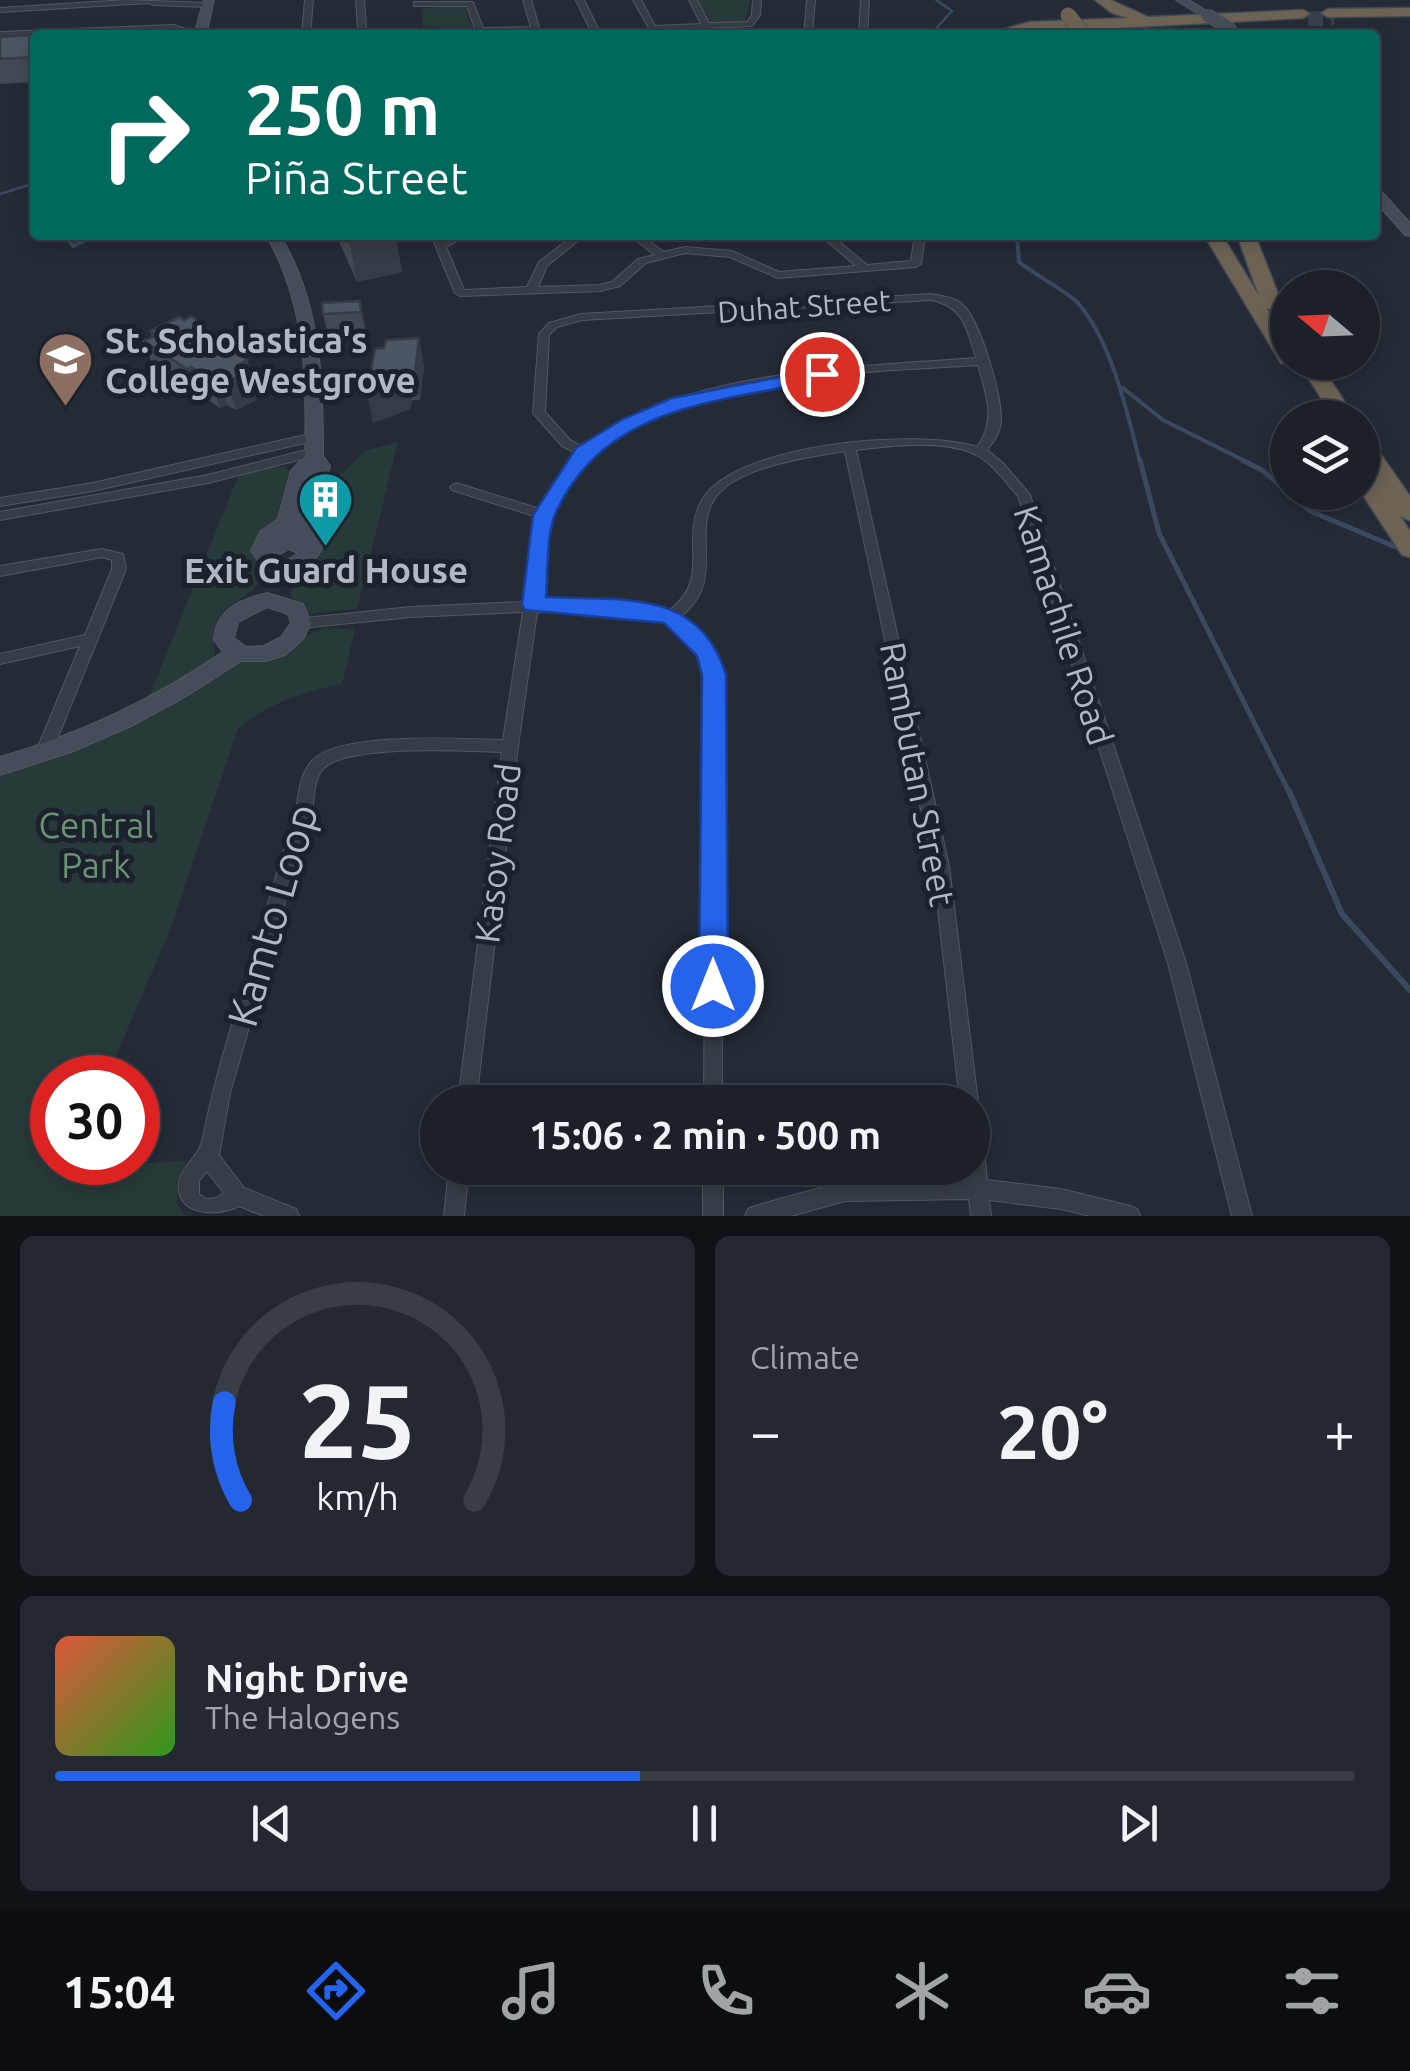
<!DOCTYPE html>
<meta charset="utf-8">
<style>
body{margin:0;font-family:Ubuntu,sans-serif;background:#242831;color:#f1f3f6;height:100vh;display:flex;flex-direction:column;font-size:38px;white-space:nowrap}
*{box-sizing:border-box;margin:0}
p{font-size:32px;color:#a0a3a8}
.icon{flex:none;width:55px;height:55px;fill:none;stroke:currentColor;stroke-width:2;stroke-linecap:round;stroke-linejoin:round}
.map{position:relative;height:1216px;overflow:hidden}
.drawer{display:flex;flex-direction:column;gap:20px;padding:20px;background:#0f1217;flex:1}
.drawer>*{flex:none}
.top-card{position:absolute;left:30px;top:30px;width:1350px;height:210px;border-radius:10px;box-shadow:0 5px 15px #0003,0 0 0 2px #393e46;background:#00695c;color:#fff;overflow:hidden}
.needle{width:65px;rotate:289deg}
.controls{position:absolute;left:1270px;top:270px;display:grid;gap:20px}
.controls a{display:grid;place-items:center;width:110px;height:110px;border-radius:50%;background:#1b2029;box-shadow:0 5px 15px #0003,0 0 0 2px #393e46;font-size:50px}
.speed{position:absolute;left:30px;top:1055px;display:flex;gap:20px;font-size:50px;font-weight:700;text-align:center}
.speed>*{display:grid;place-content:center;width:130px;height:130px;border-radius:50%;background:#1b2029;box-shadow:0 5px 15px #0003,0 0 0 2px #393e46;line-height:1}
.speed .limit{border:15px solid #d22;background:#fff;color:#111}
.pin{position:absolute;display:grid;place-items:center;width:85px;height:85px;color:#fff;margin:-42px;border:5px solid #fff;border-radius:50%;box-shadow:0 2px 10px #0007}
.me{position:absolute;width:110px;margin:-55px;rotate:0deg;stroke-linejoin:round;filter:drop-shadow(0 0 8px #0008)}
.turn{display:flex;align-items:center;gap:35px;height:210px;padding:0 50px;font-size:45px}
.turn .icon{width:130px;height:130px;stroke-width:2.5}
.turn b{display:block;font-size:70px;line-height:85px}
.big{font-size:75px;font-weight:600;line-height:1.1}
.drawer .widget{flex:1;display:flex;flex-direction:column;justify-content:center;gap:15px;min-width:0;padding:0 35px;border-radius:15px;background:#242831}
.drawer .dial{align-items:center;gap:0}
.dial svg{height:260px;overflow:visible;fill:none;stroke:#393e46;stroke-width:7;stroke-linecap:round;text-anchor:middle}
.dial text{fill:#f1f3f6;stroke:none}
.song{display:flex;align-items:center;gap:30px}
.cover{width:120px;height:120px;border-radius:15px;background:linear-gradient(135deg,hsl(10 70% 55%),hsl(110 70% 35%))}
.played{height:10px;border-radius:5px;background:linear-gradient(90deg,#2563eb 45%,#393e46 45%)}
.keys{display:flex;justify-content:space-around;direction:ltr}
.heat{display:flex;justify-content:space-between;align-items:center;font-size:55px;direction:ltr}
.drawer .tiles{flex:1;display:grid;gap:20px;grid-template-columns:1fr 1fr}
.widget:last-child{grid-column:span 2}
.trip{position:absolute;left:420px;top:1085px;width:570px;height:100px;border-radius:50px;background:#1b2029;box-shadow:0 5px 15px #0003,0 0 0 2px #393e46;font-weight:600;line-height:100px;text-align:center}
.menu{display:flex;height:160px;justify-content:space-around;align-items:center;background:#0b0d10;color:#a0a3a8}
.menu .icon{width:70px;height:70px}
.menu .selected{color:#2563eb}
.menu b{font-size:45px;color:#f1f3f6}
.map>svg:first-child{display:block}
</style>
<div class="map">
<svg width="1410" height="1216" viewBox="0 0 1410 1216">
<rect width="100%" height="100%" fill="#242b37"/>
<g fill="#28393a">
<polygon points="698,0 750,0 745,22 741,24 712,23"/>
<polygon points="464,5 472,28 423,27 422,10 426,8"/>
<path d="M398,442l-41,167 -47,5 -19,-16c-1,-27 17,-28 27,-48 9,-16 -5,-23 -3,-39 1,-10 6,-21 9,-31l20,-8 21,-21z"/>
<path d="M273,466l12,1 8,6 -14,48 -25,32c22,41 -22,41 -37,67 -7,12 -2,26 -2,39l-70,48 94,-233z"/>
<path d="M325,628l30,1 -13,55c-39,8 -73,19 -104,44l-67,200 -64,149 -55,1v84l37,1v3l97,-5 -9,20v24l10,11h-187v-439l149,-59 88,-54z"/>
</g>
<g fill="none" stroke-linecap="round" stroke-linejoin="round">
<g stroke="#3a495e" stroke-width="2.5">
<polyline points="930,35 952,11 936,0"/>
<polyline points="0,194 35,183"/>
</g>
<g stroke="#3a495e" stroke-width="4">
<polyline points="75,235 70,242 73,246 96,235"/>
<path d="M1017,235l2,27c15,12 48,30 58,40 35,39 50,111 63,160"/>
<polyline points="131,239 133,235"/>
<polyline points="1123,388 1163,420 1247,462"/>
</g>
<g stroke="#3a495e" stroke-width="5">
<polyline points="1140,460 1159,533 1290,794"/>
<polyline points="1242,460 1262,470 1288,492"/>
<polyline points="1289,492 1310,511 1410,553"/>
</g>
<polyline stroke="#3a495e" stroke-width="6" points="1289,791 1342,914 1410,990"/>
<polyline stroke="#39404c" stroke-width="15" stroke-dasharray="15 8" stroke-linecap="butt" points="1308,19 1334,18"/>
<defs>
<g id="street">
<polygon points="126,0 207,3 211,5 207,7 153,5 149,3 0,12 0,8"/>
<polygon points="305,0 313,0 310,35 302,35"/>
<polygon points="356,0 364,0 366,28 374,32 475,29 467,6 414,6 414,2 473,2 483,28 531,27 523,0 531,0 541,34 534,35 532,31 369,35 358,29"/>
<polygon points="576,0 584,0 601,35 593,35"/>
<polygon points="633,0 641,0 655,26 701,24 689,0 697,0 709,23 747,22 752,15 753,0 761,0 760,15 752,26 658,30 659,35 653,35"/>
<polygon points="807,0 815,0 812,35 804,35"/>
<polygon points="861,0 869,0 867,35 859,35"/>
<path d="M173,25l16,5 -4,5h-8l3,-4c-7,-3 -14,-2 -19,4h-8l2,-3 -155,4v-4z"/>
<polygon points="431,235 441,235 443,241 455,235 468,235 446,247 464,290 527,287 539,262 574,235 585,235 547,266 538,287 600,285 612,282 638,259 655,255 629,235 640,235 664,252 685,247 732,251 779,272 856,266 820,235 831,235 867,265 911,261 915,235 925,235 921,264 916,267 778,278 730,257 685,253 646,263 620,286 600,291 460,296 455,293"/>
<path d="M931,294c10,2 22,3 30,9 19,15 42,95 40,119 -1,11 -8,20 -14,28l16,13 27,32 156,468 66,253h-20l-64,-253 -150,-467c-12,-13 -23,-30 -38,-39 -31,-19 -89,-11 -124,-7l93,416 29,236 -2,6 -4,2v-8h-12l-27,-236 -88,-415c-35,6 -102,15 -126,42 -32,35 10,86 -38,123 22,14 33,35 40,59l1,427h-18l3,-427c-18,-59 -51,-61 -106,-62 -21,0 -43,-1 -64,-1l-19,134 -42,356h-18l44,-350c-37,-1 -153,-8 -178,16 -9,9 -10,25 -11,37l-83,288 -11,62 25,33 52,21 3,7h-35l-25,-10c-20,10 -55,10 -60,-14 -4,-24 20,-32 24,-54 10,-53 26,-104 42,-156 17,-59 35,-118 52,-177 2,-15 4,-32 15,-44 27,-30 151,-22 191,-21l20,-128 -112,5 -110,11 -7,-5 2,-4 115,-12 113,-5 13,-85 -85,-27 -2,-3 6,-4 84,26 21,-37 15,-19 -14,-7 -29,-33 6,-79 10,-11 32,-9zM931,300c33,6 36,29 45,58 -115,9 -250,10 -355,64 -13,7 -26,17 -38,25l-13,-7 -25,-28 4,-77 8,-8 25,-7zM978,365c8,29 19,55 -1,82 -57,-19 -253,-4 -278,59 -17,40 12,72 -30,105l-37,-7 -94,-2c7,-48 7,-90 36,-131 9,-13 21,-21 34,-30 100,-68 253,-68 370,-76zM207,1171l17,22 -8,5 -10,1 -7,-5v-13z"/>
<polygon points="314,433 318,434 320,437 318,440 93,491 0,506 0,498 93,483"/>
<polygon points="314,448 320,452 318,455 208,483 0,520 0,512 208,475"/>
<polygon points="102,549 123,554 126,569 51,754 48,758 43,760 38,758 35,754 80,646 0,664 0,654 85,635 112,569 112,560 102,557 0,576 0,566"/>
<polygon points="972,1121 979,1123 982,1130 987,1180 1061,1189 1130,1206 1137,1209 1140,1216 1090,1216 1061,1209 989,1200 991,1216 971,1216 969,1199 845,1201 791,1216 745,1216 748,1209 755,1206 845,1181 967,1179 966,1168 972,1168"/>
<polygon points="449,1168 469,1168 464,1216 444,1216"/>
<rect x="703" y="1168" width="20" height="48"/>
</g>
<g id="secondary">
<polygon points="204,0 214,0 206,35 194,35"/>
<polygon points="1176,0 1189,0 1213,15 1203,17"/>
<polygon points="1375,189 1380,190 1410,223 1410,236 1405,235 1375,201"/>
<path d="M266,235h14c41,69 43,143 43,221l7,10 -13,46 7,33c-12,24 -32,33 -57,27l-16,-21 10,-20 17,-12 13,-48 14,-15c2,-78 1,-152 -39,-221zM289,549l9,4 -12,8h-6l-9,-11 9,4z"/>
<path d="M267,593l36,11 8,19 -8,16 -18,16 -19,6h-25l-53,34 -57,31 -60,26 -71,23v-18c80,-23 154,-58 223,-105l-9,-12c1,-31 26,-40 53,-47zM267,607l21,7 3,9 -10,14 -17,9 -18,1 -12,-9 4,-16z"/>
</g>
<g id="highway">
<polygon points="1095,0 1111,0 1148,17 1303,10 1310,14 1303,18 983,35 1030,22 1128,18 1112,13"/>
<polygon points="1410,8 1410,16 1328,17 1321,13 1328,9"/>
<polygon points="1204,235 1222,235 1259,296 1237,235 1255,235 1282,304 1279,308 1267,309 1288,342 1288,362 1295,363 1281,363"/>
<polygon points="1298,362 1319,362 1355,418 1334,418"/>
<polygon points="1362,437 1370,439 1410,496 1410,521 1400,516 1410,531 1410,557 1402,555 1361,492 1362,469 1369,471 1362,461"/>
</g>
</defs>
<use href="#street" stroke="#525862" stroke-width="2"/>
<use href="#secondary" stroke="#525862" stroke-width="2"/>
<use href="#highway" stroke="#424852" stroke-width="3"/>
<use href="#street" fill="#373d47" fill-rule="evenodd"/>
<use href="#secondary" fill="#454d5a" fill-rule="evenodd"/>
<use href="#highway" fill="#6c6355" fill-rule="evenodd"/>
<defs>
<polyline id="secondary-bridge" points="1207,15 1231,29"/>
<polyline id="highway-bridge" points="1068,15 1084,35"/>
</defs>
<use href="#secondary-bridge" stroke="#525862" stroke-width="14" stroke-linecap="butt"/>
<use href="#highway-bridge" stroke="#424852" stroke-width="16" stroke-linecap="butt"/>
<use href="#secondary-bridge" stroke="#454d5a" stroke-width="12"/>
<use href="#highway-bridge" stroke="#6c6355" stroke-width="15"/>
</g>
<g fill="#414954">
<polygon points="35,35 35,82 0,84 0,37"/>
<polygon points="336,235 395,235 402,272 357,282"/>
<polygon points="360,301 366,339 330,342 323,314"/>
<polygon points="150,331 247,360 256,388 253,390 256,400 236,410 227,405 220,408 201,395 197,398 154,369 144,341 152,337"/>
<polygon points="419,338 424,367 420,400 412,400 410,409 373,423 384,348"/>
</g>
<g fill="#353c45">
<polygon points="380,235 395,235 402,272 357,282 349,241"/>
<polygon points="360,301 366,328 366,339 361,312"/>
<polygon points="419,338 424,367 420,400 415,372"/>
<polygon points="247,360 256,388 253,390 256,400 236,410 227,382 238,365"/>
<polygon points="191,367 201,395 197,398 187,369"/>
<polygon points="406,372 412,400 410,409 373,423 367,394"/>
<polygon points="219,376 227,405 220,408 211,380"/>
</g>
<g fill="#4c5562" stroke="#353c45" stroke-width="2.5">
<polygon points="35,35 35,57 0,59 0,37"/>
<polygon points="346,235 380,235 349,241"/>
<polygon points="360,301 361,312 323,314 322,303"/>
<polygon points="191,316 247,360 238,365 248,371 227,382 219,376 211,380 191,367 187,369 144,341 156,335 150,331 179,317 184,320"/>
<polygon points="419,338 415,372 406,372 405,381 367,394 375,349 384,348 386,340"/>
</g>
<path fill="#2563eb" stroke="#184099" stroke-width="2.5" d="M822,369l9,5 -3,4c-103,25 -221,23 -272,134 -10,23 -8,60 -10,85 74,4 154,-10 180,78l2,311 -4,9 -11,4 -10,-4 -4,-9 3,-311 -5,-19 -33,-33 -139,-13 -3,-6 11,-89 43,-67 47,-29 49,-21z"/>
<defs>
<symbol id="university-pin" viewBox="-11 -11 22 30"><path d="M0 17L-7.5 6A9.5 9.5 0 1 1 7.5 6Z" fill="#8d6e63" stroke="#1c222c"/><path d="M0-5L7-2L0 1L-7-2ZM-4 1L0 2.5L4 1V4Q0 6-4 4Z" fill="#fff"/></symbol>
<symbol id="building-pin" viewBox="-11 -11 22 30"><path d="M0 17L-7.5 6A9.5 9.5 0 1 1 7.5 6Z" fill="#0f9aa8" stroke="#1c222c"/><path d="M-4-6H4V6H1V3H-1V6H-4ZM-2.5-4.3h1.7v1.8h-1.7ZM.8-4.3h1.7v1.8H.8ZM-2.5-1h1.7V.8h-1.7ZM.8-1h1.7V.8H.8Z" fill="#fff"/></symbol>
</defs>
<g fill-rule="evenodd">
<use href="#university-pin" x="34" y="328" width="63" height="86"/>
<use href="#building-pin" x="294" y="468" width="63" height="86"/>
</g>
<g text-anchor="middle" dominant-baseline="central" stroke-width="10" stroke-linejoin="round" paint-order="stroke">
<g font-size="30" fill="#b2b8c3" stroke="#1c222c">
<text transform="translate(804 306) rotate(-4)">Duhat Street</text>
</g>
<g font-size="35" font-weight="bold" fill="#b2b8c3" stroke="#1c222c" text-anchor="start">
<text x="105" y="340">St. Scholastica's<tspan x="105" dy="40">College Westgrove</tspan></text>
<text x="326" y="570" text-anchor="middle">Exit Guard House</text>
</g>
<g font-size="35" fill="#b2b8c3" stroke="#1c222c">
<text transform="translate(1064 625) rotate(72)">Kamachile Road</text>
<text transform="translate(918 774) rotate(79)">Rambutan Street</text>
<text transform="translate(497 853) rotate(-83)">Kasoy Road</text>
</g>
<g font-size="35" fill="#6b9275" stroke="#1c222c">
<text x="96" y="825">Central<tspan x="96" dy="40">Park</tspan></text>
</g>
<g font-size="42" fill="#b2b8c3" stroke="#1c222c">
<text transform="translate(272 915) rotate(-74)">Kamto Loop</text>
</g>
</g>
</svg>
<div class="controls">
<a><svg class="needle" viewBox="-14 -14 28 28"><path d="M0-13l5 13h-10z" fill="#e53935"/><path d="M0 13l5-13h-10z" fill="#a0a3a8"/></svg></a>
<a><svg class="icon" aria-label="layers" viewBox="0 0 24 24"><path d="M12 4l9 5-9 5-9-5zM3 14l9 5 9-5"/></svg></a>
</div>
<div class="speed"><div class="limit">30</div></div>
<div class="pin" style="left:822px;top:374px;background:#d93025"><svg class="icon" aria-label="arrive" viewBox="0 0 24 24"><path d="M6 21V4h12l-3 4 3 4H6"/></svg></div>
<svg class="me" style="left:713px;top:986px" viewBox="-20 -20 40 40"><circle r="17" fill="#2563eb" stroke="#fff" stroke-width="3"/><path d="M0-11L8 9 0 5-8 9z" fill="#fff"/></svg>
<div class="trip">15:06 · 2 min · 500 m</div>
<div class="top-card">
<div class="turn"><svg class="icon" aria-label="right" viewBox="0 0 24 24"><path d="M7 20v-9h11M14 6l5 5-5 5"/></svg><div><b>250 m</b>Piña Street</div></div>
</div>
</div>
<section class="drawer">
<div class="tiles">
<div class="widget dial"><svg viewBox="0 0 100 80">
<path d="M14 69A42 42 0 1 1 86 69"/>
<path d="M14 69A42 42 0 0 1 9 39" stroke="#2563eb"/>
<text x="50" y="56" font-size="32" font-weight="700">25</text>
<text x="50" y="72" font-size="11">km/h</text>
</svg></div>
<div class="widget"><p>Climate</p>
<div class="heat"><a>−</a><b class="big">20°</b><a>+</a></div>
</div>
<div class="widget">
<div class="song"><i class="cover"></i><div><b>Night Drive</b><p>The Halogens</p></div></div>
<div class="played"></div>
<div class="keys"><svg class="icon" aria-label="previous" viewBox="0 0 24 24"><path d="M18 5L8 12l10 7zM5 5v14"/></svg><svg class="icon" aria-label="pause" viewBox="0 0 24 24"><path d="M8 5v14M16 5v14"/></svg><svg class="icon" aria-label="next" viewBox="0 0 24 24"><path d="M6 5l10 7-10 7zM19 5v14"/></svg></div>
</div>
</div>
</section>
<nav class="menu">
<b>15:04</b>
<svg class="icon selected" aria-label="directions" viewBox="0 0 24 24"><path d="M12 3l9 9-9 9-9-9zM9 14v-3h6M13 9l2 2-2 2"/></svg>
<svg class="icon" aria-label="music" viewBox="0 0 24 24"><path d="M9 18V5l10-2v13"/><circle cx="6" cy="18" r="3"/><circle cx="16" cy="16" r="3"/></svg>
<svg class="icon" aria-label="phone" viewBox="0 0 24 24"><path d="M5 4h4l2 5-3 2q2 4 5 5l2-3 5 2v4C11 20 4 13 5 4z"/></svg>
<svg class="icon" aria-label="climate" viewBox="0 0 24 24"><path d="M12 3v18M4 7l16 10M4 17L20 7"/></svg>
<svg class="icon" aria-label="car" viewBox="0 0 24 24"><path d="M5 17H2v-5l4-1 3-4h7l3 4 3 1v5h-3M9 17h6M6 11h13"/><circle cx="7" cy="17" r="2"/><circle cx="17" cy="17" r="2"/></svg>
<svg class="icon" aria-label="filters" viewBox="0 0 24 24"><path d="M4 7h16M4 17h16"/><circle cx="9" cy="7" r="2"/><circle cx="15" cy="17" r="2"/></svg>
</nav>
